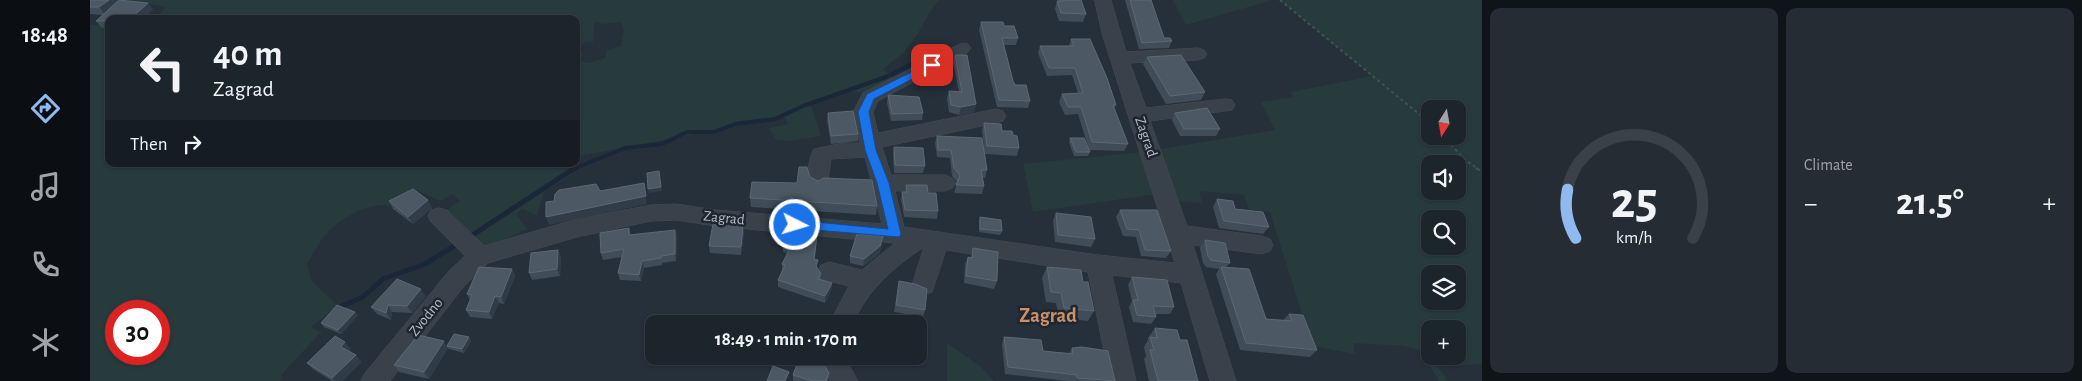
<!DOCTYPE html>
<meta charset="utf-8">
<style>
body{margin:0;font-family:"Alegreya Sans",sans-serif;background:#252c34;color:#f1f3f6;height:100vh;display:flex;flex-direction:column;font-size:19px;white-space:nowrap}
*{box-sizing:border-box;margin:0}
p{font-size:16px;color:#a0a4a9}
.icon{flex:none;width:28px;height:28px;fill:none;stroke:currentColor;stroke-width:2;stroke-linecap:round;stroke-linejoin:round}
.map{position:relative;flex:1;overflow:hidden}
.panel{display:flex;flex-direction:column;gap:8px;padding:8px;background:#0f1418;width:600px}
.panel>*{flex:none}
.guide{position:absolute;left:15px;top:15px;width:475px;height:152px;border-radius:10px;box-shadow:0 1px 4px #0004,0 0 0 1px #3a4148;background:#1c242c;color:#f1f3f6;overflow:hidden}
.needle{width:32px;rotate:191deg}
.buttons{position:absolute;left:1331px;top:100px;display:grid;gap:10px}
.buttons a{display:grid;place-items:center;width:45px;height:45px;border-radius:10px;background:#1c242c;box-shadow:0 1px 4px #0004,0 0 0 1px #3a4148;font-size:25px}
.speed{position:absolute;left:15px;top:300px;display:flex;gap:10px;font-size:25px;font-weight:700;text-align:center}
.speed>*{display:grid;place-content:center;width:65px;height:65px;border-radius:50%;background:#1c242c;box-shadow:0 1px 4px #0004,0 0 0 1px #3a4148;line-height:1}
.speed .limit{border:8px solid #d22;background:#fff;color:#111}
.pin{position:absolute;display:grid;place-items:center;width:42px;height:42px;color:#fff;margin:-21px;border-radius:10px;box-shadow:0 2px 8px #0006}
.me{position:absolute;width:55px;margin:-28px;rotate:95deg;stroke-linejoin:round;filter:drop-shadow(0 0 4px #0008)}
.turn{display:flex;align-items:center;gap:18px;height:105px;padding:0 25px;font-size:22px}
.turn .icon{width:65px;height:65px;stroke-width:2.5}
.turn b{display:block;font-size:35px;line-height:42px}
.then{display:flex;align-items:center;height:48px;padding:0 25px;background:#0003;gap:10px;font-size:19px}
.big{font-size:38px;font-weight:600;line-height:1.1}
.panel .card{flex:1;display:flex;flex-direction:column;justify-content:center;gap:8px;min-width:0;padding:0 18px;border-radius:10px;background:#252c34}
.panel .dial{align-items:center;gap:0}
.dial svg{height:130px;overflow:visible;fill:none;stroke:#3a4148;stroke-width:7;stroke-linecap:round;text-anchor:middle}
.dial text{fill:#f1f3f6;stroke:none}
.heat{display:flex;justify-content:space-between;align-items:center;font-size:28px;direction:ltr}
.panel .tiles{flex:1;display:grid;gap:8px;grid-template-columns:repeat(2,1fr)}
.trip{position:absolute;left:555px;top:315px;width:282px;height:50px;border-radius:10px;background:#1c242c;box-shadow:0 1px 4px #0004,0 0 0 1px #3a4148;font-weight:600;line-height:50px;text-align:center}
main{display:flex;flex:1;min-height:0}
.tabs{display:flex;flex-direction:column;width:90px;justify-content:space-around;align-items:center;background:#0b0e12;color:#a0a4a9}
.tabs .icon{width:35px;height:35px}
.tabs .current{color:#90baef}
.tabs b{font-size:22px;color:#f1f3f6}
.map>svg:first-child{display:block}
</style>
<main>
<nav class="tabs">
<b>18:48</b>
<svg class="icon current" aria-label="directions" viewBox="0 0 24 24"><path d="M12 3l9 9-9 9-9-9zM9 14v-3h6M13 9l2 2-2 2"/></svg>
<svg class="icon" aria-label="music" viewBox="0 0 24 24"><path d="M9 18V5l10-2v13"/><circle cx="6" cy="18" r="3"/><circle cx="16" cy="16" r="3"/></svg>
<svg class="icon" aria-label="phone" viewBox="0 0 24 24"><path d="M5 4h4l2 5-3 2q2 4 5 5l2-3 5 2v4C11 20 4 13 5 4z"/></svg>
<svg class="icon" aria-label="climate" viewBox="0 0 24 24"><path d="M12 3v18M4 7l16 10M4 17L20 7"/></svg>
</nav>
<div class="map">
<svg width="1392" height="381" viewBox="0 0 1392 381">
<rect width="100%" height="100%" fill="#25303b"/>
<g fill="#273a3c" fill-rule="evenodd">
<path d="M37,0h812c-14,16 -20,37 -35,52 -6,6 -14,11 -21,17l11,9 -25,15 -19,-2 -35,9 -4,5 10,31 -32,5 -13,-1 -7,-12 19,-4 -3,-7 -205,39 -9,19 -27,17 -7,23 -15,-6 -6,5 11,15 -39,18 -5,1 -36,-33 1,-6 12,-8 -8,-7 -11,7 -26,-11 -26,16c-17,-5 -48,12 -60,25 -9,9 -15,22 -22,33l4,16 27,26 -27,21 10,5 -39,42 -2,7h-190v-356h19v139h467v-145h-422l12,-12zM505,22l9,2 17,-2 3,8 -3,16 -14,4 -2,8 -17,5 -10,-3 5,-5 -3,-6 5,-7h8zM26,311h43v43h-43z"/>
<polygon points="1083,0 1183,0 1096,25"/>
<path d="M1190,0h202v364l-44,3 10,14h-9l-19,-31 -16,-4 -50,-3 1,11 -43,-8 -42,-134 -21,-3 -5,-14 -45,-4 3,12 -30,-2 -17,-51 120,-20 -14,-28 32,-5 -2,-5 81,-16zM1340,109h28v27h-28zM1340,164h28v27h-28zM1340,219h28v27h-28zM1340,274h28v27h-28zM1340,329h28v27h-28z"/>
<polygon points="1052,152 1067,194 943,212 933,164"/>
<polygon points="857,343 891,367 904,381 857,381"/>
</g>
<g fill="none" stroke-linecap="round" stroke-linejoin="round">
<polyline stroke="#192738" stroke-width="4" points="483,169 535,148 572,144 597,132 624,132 645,124 685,119 713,106 796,77 856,47"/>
<g stroke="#192738" stroke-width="5">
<polyline points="378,238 485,168"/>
<polyline points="247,308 273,297 293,279 335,264 369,243"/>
</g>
<defs>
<g id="minor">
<path d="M1005,0h16l15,52 72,-4 6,2 3,4 -3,4 -6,2 -68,3 16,45 79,-9 7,1 3,5 -3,5 -7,1 -75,10 37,105 75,10 8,3 3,6 -3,6 -8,3 -69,-9 43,136h-26l-29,-98 -69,-8 24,106h-26l-22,-109 -142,-22 -14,42 -8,3 -8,-3 -4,-7 12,-38c-30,20 -57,43 -71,77h-24l20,-38 -28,-7 -4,-7 4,-7 8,-3 33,8 33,-27 -179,-17 -40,-6 -25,1 -74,16 -89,26 -23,22 -75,96h-29l4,-8 84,-102 16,-15 -34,-34 -3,-6 3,-6 8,-2 8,2 37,36 93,-27 74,-14 25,-1 40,6 166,14 -17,-67 -34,2 -3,21 -3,5 -7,3 -7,-3c-6,-9 -2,-27 3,-36l29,-6h17l-7,-31 10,-19 99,-50 6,1 3,4 -3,4 -90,49 -5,11 5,21 118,-24 7,2 3,5 -3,5 -7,2 -114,24 9,28h54l7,3 4,5 -4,5 -7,3h-50l9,36 194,28 77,8 -73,-230z"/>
<polygon points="727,356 754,356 768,381 741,381"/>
</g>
</defs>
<use href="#minor" stroke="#454d57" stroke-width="1"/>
<g stroke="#405354" stroke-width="2" stroke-dasharray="3 3" stroke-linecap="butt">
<polyline points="1190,0 1340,123"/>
<polyline points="1353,136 1374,159 1388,169"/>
</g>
<polyline stroke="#405354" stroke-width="2.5" stroke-dasharray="4.5 4.5" stroke-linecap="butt" points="1386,168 1392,172"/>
<use href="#minor" fill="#39414b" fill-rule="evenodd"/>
</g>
<g fill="#404c58">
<polygon points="0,0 58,3 63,10 19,19 19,28 12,28 6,21 13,15 0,14"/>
<polygon points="968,0 991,0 996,14 993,22 969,21 965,9 967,1 968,1"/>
<polygon points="1035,0 1061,0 1074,38 1082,41 1079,48 1049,49"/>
<polygon points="891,22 914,26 928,38 926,45 914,45 923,81 925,85 940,101 938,108 907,107 889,30"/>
<polygon points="981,39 1026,105 1024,108 1038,144 1034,151 999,150 1000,152 998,156 984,156 979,142 980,138 999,150 988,114 975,115 969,102 972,94 988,93 982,75 957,76 948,53 950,46 979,46"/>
<polygon points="865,55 886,104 884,112 869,115 859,112 857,99 859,91 869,92 863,62"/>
<polygon points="1057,57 1115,92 1111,100 1076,104 1053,64"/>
<polygon points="798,95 833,113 832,120 801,121 797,103"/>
<polygon points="738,113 768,134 768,141 741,144 737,120"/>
<polygon points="1085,113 1130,129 1126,136 1090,136 1082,120"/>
<polygon points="894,123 923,135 929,148 927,156 895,154 897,170 895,178 892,177 894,186 892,194 864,193 867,182 862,176 860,158 847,157 845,143 847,136 894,147 892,130"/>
<polygon points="804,147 835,166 833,173 804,173 803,154"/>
<polygon points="720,177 787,206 786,215 661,207 660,198 707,183"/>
<polygon points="816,185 838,193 848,211 847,219 814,217 811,200 812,192 815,192"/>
<polygon points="1127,199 1145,209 1179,227 1173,234 1129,228 1123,207"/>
<polygon points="299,201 342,208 323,224 303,209"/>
<polygon points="1030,210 1081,251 1076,258 1051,256 1046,237 1033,236 1026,217"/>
<polygon points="966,213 1005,239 1001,247 965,242 963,220"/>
<polygon points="890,217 912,231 910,235 889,232 889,221"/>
<polygon points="653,225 654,233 651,255 620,253 619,246"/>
<polygon points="539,228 540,235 587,236 586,261 572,263 572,265 554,268 551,281 530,280 528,273 532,257 513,260 511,253"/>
<polygon points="724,230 724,236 727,236 725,259 727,268 731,274 731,279 742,283 741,290 735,303 688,287 688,280 692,271 692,264 698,253 693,252 693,245"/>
<polygon points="1115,240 1140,263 1136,267 1176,319 1193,320 1199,314 1227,350 1220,357 1150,350 1126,274 1129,269 1116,267 1113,263 1110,248"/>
<polygon points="792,244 789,254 773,266 760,263 760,256"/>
<polygon points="883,248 907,281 904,289 874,283 875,264 878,257 881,257"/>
<polygon points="471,257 470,276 442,280 439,273"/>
<polygon points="957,267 993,282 1004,311 998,321 969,318 966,303 956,302 952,278"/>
<polygon points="422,269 425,276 414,304 409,303 402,319 380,317 376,310 380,300 377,294"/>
<polygon points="1042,277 1084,307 1080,314 1065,314 1066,317 1061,324 1043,322 1039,307 1042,301 1038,285"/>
<polygon points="808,288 835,310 833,317 804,312"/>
<polygon points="336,296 322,313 302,312 301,320 287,314 281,307"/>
<polygon points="268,315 251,334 234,327 231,323"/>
<polygon points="1065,328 1090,340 1108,381 1059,381 1054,359 1056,356 1054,347 1058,340 1058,338"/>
<polygon points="379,337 381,341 374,353 359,349 358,348 339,379 309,372 304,365"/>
<polygon points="914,337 953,351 979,353 982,348 1025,381 978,381 915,374 912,344"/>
<polygon points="261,349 259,351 266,355 271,362 252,381 242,381 223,369 217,363"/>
<polygon points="739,373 738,381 703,381 703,375"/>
</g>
<g fill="#303c48">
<polygon points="19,0 27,0 30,3 15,15 9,7"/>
<polygon points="58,3 63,10 53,19 40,19"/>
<polygon points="886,104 884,112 869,115 871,107"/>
<polygon points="569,171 572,191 559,193 558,189"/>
<polygon points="554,183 557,204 459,225 456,217"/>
<polygon points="338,200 342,208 323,224 318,217"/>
<polygon points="653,225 654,233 651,255 651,247"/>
<polygon points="585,230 587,236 586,261 585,254"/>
<polygon points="793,236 789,254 773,266 774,259"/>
<polygon points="468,250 471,257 470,276 467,269"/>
<polygon points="552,261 554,268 551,281 549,275"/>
<polygon points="422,269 425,276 414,304 411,297"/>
<polygon points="742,283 741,290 735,303 735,296"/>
<polygon points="331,289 336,296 322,313 317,306"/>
<polygon points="405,296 409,303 402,319 399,312"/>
<polygon points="298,305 302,312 301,320 296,313"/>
<polygon points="265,312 268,315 251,334 248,330"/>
<polygon points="379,337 381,341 374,353 372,349"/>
<polygon points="354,341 358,348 339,379 334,372"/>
<polygon points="255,342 261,349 257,353 251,347"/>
<polygon points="266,355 271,362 252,381 245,381 242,378"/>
</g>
<g fill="#4c5864" stroke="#5c6873">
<polygon points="0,0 19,0 9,7 0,7"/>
<polygon points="29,0 58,3 40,19 19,19 19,21 6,21"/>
<polygon points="973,0 991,0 996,14 971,13 967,1 973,1"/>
<polygon points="1040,0 1061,0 1074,38 1080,38 1082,41 1052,43"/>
<polygon points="891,22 913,22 914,26 924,26 928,38 912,38 923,81 925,85 936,85 940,101 909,100"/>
<polygon points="981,39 1000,39 1017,78 1026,105 1023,105 1038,144 1002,142 991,107 978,107 972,94 993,93 985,68 959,68 950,46 984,46"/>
<polygon points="865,55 877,55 886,104 871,107 861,105 859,91 872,92"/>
<polygon points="1091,55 1115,92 1080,96 1057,57"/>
<polygon points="798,95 829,97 833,113 802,114"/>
<polygon points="1117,108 1130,129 1094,129 1085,113"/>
<polygon points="763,111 768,134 741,136 738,113"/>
<polygon points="894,123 911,124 912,131 922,131 923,135 927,136 929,148 897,146"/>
<polygon points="847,136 892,138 897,170 891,170 894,186 866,185 870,175 864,168 861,150 848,150"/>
<polygon points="980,138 994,138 1000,152 986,152"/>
<polygon points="804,147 833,148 835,166 805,165"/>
<polygon points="709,167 717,167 720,177 728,181 734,178 782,180 787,206 660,198 662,182 707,183"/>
<polygon points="569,171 571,187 558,189 557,173"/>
<polygon points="554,183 556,196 456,217 456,202 464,201 465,194 469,190 506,184 510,191"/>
<polygon points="816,185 837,185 838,193 846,193 848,211 815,210 812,192 817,192"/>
<polygon points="323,189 338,200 318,217 299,201"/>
<polygon points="1127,199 1143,201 1145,209 1173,212 1179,227 1134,221"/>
<polygon points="1030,210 1067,210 1081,251 1055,250 1049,230 1037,229"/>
<polygon points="966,213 1001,217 1005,239 968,235"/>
<polygon points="890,217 911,220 912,231 890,229"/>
<polygon points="623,224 653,225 651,247 619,246"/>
<polygon points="696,227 724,230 723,235 727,236 724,259 728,260 726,266 731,274 728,279 742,283 735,296 688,280 695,265 692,264 701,246 693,245"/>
<polygon points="539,228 539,235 585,230 585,254 571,256 571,258 552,261 549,275 528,273 534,249 511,253 510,233"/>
<polygon points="767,234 793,236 790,246 774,259 760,256"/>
<polygon points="1115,240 1135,243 1140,263 1121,260 1118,256"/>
<polygon points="883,248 908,252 907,281 876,276 878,257 882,258"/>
<polygon points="468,250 467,269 439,273 441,253"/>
<polygon points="389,267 422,269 411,297 405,296 399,312 376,310 382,295 377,294"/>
<polygon points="957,267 991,270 993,282 998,282 1004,311 974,308 971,293 961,292"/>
<polygon points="1131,267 1159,269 1176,319 1202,321 1199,314 1213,315 1227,350 1156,343"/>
<polygon points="1042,277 1077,280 1084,307 1063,306 1066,317 1047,315 1043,300 1048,300"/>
<polygon points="307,279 331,289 317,306 298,305 296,313 281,307"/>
<polygon points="809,281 825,284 837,289 835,310 806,305"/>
<polygon points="247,305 265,312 248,330 231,323"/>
<polygon points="767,321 775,324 766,324"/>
<polygon points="1065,328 1087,330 1090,340 1097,340 1108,381 1068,381 1060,350 1064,350 1060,337 1067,338"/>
<polygon points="364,334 379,337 372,349 357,346"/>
<polygon points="328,335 354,341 334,372 304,365"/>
<polygon points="245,336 255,342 251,347 266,355 242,378 217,363"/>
<polygon points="914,337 951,340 953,351 983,354 982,348 992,347 1018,351 1025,381 987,378 987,375 918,367"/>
<polygon points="710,356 718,357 718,356 729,356 739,373 736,381 723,381 703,375"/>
<polygon points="683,366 699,372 695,381 677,381"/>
</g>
<polygon fill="#1a73e8" stroke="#114b97" points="842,62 846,65 845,67 784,99 779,112 786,150 799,183 811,234 809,237 701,228 701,222 705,220 798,229 787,183 775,150 768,112 777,94"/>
<g text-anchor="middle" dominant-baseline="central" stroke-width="5" stroke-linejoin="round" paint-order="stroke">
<g font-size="15" fill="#b4bcc6" stroke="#1e2630">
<text transform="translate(1056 137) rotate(71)">Zagrad</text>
<text transform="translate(634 218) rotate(6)">Zagrad</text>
<text transform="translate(336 317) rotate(-51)">Zvodno</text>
</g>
<g font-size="20" font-weight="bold" fill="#cc8f6a" stroke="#1e2630">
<text x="958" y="316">Zagrad</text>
</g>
</g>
</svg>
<div class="buttons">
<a><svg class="needle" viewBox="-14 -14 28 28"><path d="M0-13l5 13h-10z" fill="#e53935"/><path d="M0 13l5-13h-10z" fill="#a0a4a9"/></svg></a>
<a><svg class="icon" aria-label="sound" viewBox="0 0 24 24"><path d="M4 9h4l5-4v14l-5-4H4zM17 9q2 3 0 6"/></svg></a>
<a><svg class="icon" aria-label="search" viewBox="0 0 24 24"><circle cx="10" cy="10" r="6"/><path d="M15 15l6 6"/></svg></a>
<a><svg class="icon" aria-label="layers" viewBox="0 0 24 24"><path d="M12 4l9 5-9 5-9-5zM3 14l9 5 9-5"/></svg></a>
<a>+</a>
</div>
<div class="speed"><div class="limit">30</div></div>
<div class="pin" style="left:842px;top:65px;background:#d93025"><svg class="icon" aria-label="arrive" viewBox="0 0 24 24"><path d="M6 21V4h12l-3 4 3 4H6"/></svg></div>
<svg class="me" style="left:705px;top:225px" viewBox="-20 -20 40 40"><circle r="17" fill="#1a73e8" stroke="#fff" stroke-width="3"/><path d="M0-11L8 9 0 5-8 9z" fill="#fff"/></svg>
<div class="trip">18:49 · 1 min · 170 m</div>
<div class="guide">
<div class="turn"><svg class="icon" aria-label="left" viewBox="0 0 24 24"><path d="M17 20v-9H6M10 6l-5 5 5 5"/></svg><div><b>40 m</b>Zagrad</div></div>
<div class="then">Then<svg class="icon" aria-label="right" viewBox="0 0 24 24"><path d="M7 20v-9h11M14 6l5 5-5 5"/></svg></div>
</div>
</div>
<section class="panel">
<div class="tiles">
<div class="card dial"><svg viewBox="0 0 100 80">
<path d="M14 69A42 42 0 1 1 86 69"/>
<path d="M14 69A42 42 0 0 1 9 39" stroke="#90baef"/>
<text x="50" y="56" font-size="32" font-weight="700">25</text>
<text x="50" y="72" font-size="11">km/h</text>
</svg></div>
<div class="card"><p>Climate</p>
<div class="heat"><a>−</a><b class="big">21.5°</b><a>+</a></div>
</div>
</div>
</section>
</main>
